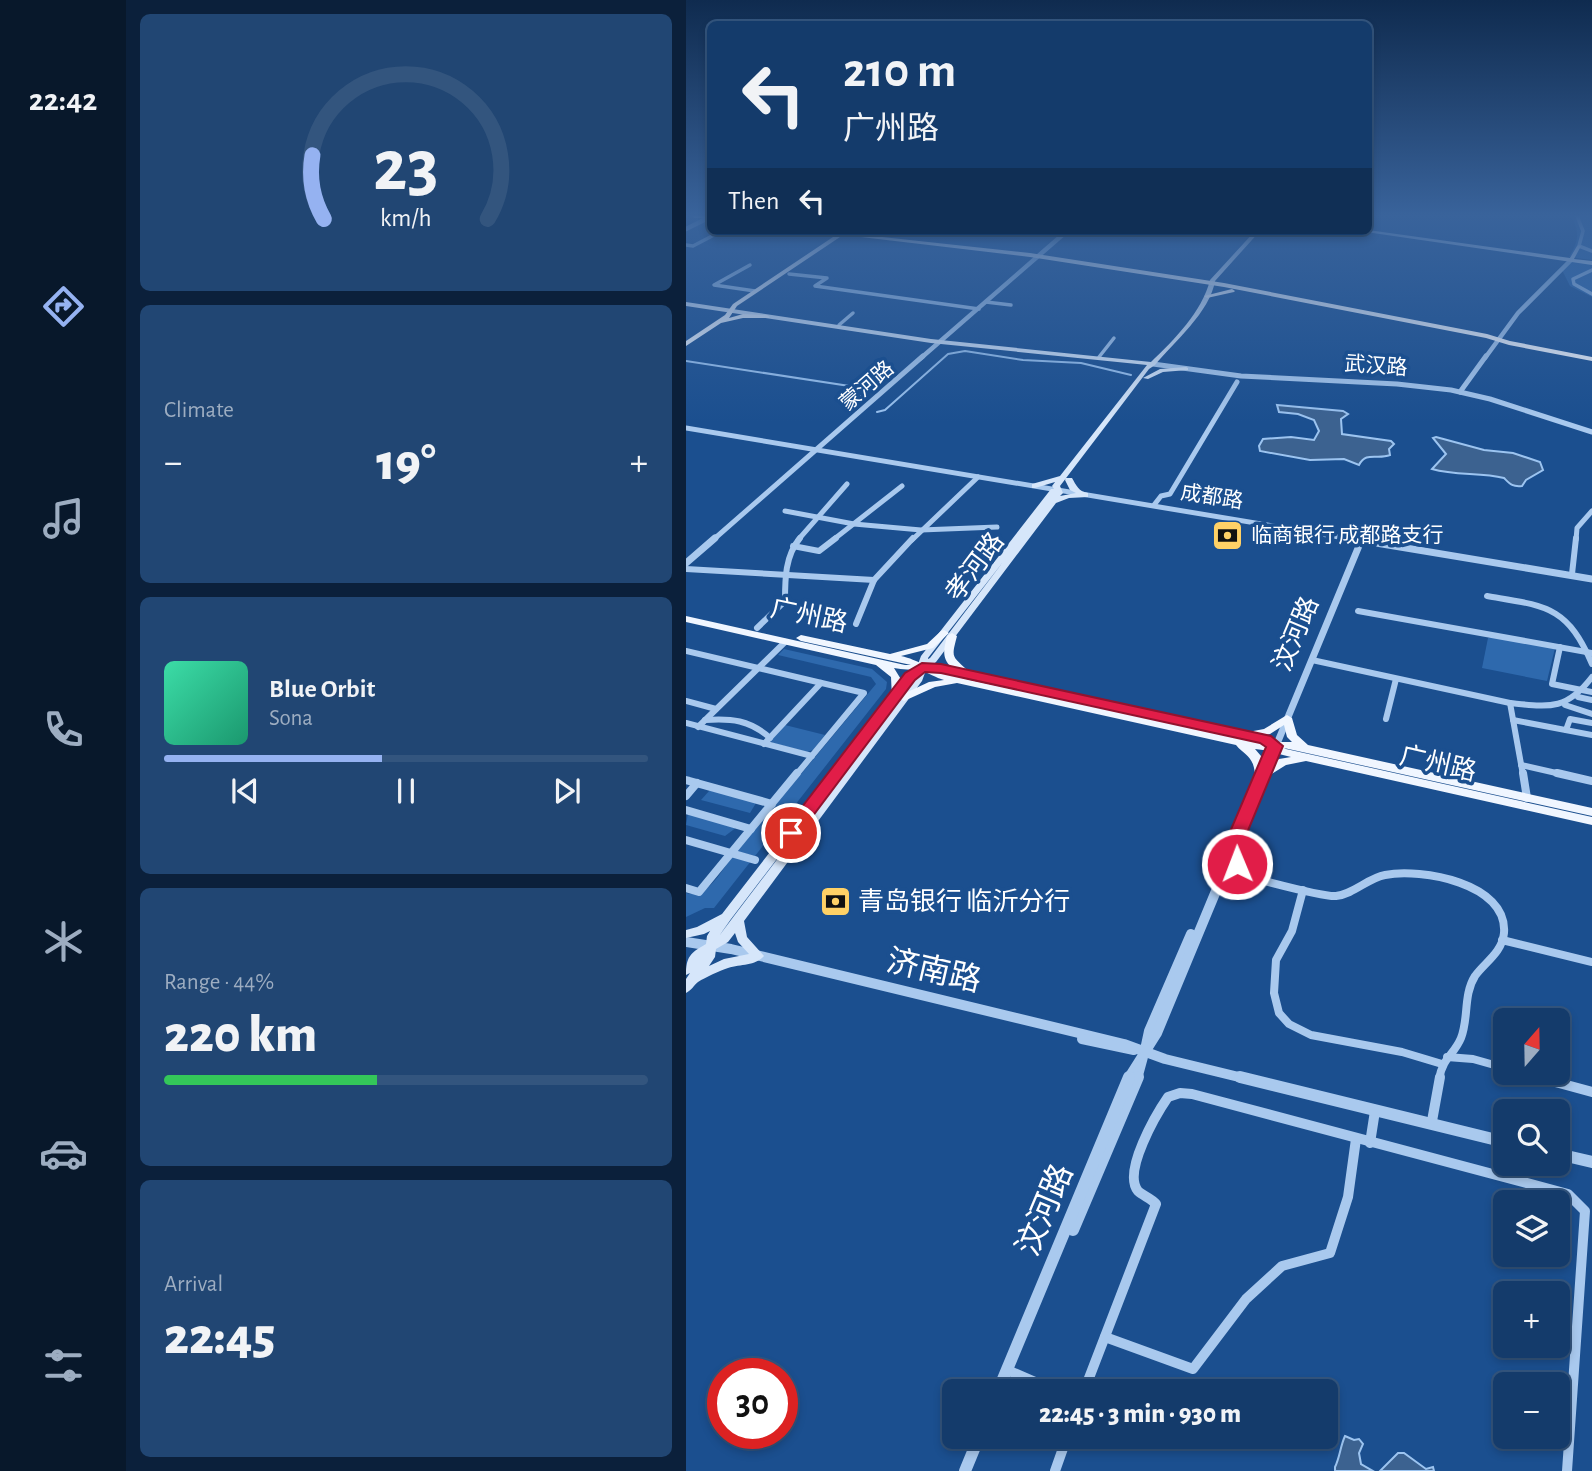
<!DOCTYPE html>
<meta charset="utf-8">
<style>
body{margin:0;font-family:"Alegreya Sans","Noto Sans SC",sans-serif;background:#214673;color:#f1f3f6;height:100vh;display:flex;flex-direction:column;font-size:26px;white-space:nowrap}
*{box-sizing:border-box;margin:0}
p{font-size:23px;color:#9dadc1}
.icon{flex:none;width:38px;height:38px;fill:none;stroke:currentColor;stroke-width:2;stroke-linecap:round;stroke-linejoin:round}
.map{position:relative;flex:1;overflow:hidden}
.sheet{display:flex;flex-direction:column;gap:14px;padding:14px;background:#0b203b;width:560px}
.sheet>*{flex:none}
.guide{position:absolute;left:21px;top:21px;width:665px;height:214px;border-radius:10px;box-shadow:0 4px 10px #0003,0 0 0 2px #33557e;background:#143b6b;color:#f1f3f6;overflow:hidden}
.needle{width:46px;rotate:20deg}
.tools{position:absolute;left:807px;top:1008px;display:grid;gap:14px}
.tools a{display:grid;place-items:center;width:77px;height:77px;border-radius:10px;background:#143b6b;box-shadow:0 4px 10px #0003,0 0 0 2px #33557e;font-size:35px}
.speed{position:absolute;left:21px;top:1358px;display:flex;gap:14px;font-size:35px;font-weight:700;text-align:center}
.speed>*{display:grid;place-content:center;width:91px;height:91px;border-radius:50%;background:#143b6b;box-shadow:0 4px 10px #0003,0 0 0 2px #33557e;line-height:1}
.speed .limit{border:10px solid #d22;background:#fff;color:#111}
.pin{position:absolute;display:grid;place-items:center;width:60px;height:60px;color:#fff;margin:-30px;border:4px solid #fff;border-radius:50%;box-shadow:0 2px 7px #0007}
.me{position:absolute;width:77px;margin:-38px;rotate:359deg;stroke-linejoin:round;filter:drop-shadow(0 0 5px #0008)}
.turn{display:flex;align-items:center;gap:24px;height:147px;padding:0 21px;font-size:32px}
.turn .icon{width:91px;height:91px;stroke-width:2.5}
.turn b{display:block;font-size:49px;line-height:60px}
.then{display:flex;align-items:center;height:66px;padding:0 21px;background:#0003;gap:14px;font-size:26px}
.big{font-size:52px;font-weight:800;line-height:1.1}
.sheet .widget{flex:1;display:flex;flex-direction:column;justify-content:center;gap:10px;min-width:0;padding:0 24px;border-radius:10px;background:#214673}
.sheet .dial{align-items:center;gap:0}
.dial svg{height:182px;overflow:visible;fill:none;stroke:#33557e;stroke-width:7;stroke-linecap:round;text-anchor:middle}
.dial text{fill:#f1f3f6;stroke:none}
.song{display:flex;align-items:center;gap:21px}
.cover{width:84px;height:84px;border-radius:10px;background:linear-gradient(135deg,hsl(160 70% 55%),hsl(160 70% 35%))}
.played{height:7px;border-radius:4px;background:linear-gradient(90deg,#95b2f1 45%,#33557e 45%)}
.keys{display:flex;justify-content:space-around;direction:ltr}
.heat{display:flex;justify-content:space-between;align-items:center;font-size:38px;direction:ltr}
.charge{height:10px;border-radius:5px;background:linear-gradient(90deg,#34c759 44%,#33557e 0)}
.trip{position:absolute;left:256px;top:1379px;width:396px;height:70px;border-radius:10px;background:#143b6b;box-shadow:0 4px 10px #0003,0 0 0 2px #33557e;font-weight:800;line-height:70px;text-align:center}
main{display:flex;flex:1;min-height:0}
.menu{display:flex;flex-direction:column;width:126px;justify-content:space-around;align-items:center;background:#08182b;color:#9dadc1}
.menu .icon{width:49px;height:49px}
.menu .current{color:#95b2f1}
.menu b{font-size:32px;color:#f1f3f6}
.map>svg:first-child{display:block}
</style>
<main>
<nav class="menu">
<b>22:42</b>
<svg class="icon current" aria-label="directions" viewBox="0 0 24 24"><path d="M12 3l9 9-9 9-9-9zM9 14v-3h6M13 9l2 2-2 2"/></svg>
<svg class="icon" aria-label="music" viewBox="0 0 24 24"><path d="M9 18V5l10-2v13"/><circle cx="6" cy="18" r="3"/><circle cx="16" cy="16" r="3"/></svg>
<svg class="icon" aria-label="phone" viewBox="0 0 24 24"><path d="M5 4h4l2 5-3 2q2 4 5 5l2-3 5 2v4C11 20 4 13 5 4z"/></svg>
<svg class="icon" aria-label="climate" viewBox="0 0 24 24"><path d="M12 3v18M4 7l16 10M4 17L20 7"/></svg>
<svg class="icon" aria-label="car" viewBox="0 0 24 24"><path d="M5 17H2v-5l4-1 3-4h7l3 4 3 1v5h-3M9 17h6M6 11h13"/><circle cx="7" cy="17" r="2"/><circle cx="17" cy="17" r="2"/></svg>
<svg class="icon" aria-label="filters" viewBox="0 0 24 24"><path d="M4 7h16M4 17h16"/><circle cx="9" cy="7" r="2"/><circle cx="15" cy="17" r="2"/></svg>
</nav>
<section class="sheet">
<div class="widget dial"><svg viewBox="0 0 100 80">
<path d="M14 69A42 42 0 1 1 86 69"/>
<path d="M14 69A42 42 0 0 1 9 41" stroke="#95b2f1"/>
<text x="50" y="56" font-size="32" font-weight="700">23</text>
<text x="50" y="72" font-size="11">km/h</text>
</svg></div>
<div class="widget"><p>Climate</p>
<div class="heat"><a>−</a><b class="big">19°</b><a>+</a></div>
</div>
<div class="widget">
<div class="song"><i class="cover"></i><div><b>Blue Orbit</b><p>Sona</p></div></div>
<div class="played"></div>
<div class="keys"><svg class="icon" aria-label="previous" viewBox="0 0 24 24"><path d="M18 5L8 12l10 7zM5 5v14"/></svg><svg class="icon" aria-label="pause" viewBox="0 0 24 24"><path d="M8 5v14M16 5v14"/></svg><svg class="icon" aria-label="next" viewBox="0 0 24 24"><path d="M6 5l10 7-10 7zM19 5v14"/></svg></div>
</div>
<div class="widget"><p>Range · 44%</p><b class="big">220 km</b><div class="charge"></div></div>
<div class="widget"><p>Arrival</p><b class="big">22:45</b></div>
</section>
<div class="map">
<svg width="906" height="1471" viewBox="0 0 906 1471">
<rect width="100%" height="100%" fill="#1b4f8f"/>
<g fill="#2e69ad">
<path d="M885,216h21v44l-23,-3c10,-16 11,-25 2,-41z"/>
<polygon points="883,261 906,264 906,297 884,286 876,270"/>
<polygon points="813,637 869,648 861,681 796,668 802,638"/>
<polygon points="98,649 186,669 201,682 200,689 69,856 51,851 190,684 185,677 92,655"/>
<polygon points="99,725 139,735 127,750 121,752 87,743 84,741"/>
<polygon points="24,790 70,803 64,813 15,800"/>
<polygon points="2,813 51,827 39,836 0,825"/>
<path d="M47,856l18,5 -37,47h-9l-19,9v-24c22,6 34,-21 47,-37z"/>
</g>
<g fill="#3c6290" stroke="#9cc4f0" stroke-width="2">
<path d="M591,405l66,6 5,3 -7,5 1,15 49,7 3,3 -5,5 1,6c-13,5 -24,-4 -31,10l-15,-6 -34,1 -50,-9 -1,-5 4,-7 28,-2 23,3 5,-9 -5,-11 -16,-6 -19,-2z"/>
<path d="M750,437l48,13 29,3 27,9 3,8 -17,10 -4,6c-10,1 -12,-2 -18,-8 -24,-6 -48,-2 -72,-9l14,-15 -13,-16z"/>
<path d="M659,1436l9,4 5,-1 4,5 -4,9 2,11 12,7h-38v-4c5,-10 5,-20 10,-31z"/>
<polygon points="712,1453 718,1453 740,1469 747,1467 748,1471 694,1471"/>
</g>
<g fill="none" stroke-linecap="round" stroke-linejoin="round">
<g stroke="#9cc4f0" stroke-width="2">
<polyline points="0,361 183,389 162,408"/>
<polyline points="191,412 199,410 262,354 279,351 337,360 395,363 445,375"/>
</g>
<g stroke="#a9c9ee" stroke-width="3.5">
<polyline points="891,216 897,231 893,246 906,251"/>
<polyline points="0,245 7,246 28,235"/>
<polyline points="64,265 28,285 69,291"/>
<polyline points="906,270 887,279 888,284 906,294"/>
<polyline points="103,274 141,278 129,286 293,309"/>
<polyline points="300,302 325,305"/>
<polyline points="153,325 167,313"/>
<polyline points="413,357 428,338"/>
</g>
<g stroke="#a9c9ee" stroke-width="5">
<polyline points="468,505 475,496 484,494 551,382"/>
<polyline points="99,511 168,524 235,530 311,527"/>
<polyline points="112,540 161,484"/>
<polyline points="147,540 216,486"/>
<polyline points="226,540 292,477"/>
<polyline points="890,540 891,528 906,511"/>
</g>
<g stroke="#a9c9ee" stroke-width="6">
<polyline points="107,546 133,551 150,538"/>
<polyline points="0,569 188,580"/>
<polyline points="886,574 890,538"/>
<path d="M801,596c58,10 80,9 105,68"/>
<polyline points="672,611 906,653"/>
<polyline points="170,624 188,580 227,538"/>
<path d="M71,628l28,-27c0,-22 0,-45 15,-63"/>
<polyline points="874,647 866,684 906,692"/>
<polyline points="0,651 178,693 110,775"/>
<polyline points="626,660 824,703"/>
<polyline points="892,697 906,700"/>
<polyline points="0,701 30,709"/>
<polyline points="879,705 906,714"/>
<polyline points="700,719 710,679"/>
<path d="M19,720c26,-2 45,0 65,18"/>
<polyline points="827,720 906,735"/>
<polyline points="0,723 126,756"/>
<polyline points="12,727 99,642"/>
<polyline points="880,730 884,719 906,723"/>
<polyline points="78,744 135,683"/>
<polyline points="835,765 879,775"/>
<path d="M837,775l-13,-72c39,4 56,8 82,-26"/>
</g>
<g stroke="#a9c9ee" stroke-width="8">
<polyline points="837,773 841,798"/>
<polyline points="871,773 906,781"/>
<polyline points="0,780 86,804"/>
<polyline points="0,796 11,783"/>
<polyline points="0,810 65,829"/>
<polyline points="0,840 69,860"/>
<path d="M562,877c19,4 73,20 88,19 18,-2 32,-18 49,-21 36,-7 123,8 119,58 -2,20 -19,29 -29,43 -12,19 -6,42 -14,62 -7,17 -18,19 -22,41"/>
<polyline points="532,881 548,883 562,877 561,870 541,860"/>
<polyline points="0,888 13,892 111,773"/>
<polyline points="617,890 606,931 590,960 588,993 593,1013 603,1024 625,1035 716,1052 756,1064"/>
<polyline points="816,940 906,962"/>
<polyline points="761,1057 787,1059 819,1068"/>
<polyline points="836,1073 858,1079"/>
</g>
<g stroke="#a9c9ee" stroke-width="10">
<polyline points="851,1077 906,1092"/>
<polyline points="746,1121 754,1077"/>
<polyline points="684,1143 689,1111"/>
<polyline points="419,1337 507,1369 560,1299 596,1266 644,1253 662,1197 670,1139"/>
<polyline points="326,1372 370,1391"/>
<path d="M398,1391l72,-187c-5,-6 -13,-8 -18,-13 -16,-19 19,-78 30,-94l12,-4 12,1 376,100 17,17 -18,260"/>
<polyline points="369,1471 381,1437"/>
</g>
<g stroke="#a9c9ee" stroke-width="4.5">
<polyline points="0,229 24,217"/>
<polyline points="235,358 381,231"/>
<polyline points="799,358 832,313 885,260"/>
</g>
<g stroke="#a9c9ee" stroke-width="5">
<polyline points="467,364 555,376 711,384 765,390 804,399 906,432"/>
<polyline points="774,392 800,356"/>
<polyline points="0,428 671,540"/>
<polyline points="27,540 237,356"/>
</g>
<g stroke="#a9c9ee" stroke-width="7">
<polyline points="660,538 906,579"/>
<polyline points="0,563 29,538"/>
<polyline points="578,775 675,541"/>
</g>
<g stroke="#a9c9ee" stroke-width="10">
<polyline points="0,942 45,949 438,1044 479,1059 561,1079"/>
<polyline points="396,1039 448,1050"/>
<polyline points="460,1045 463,1031 505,934"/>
<polyline points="442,1079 471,1033 579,773"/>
<polyline points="451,1079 457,1057"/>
</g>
<g stroke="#a9c9ee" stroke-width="12">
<polyline points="554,1077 819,1142"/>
<polyline points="872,1154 906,1162"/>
<polyline points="387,1230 452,1077"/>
<polyline points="312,1391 443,1077"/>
<polyline points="279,1471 293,1437"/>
</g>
<g fill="#d6e6fa" fill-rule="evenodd">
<polygon points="682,230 884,258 891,246 893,245 895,246 888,259 906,261 906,265 680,232"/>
<path d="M569,231h5l-45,50c-5,31 -41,61 -60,84l-6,4 -89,117 3,7 -3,3 16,-3 -6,-3 -5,-10 1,-2h6c4,7 7,14 16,15v4l-19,1 -13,5 -120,159 -10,8 -4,11 -178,240 3,16 17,19c-9,10 -23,8 -36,12 -9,3 -22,9 -30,14 -5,4 -6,8 -12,11v-14l4,-6 -4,2c0,-18 4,-22 20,-31l1,-8 3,-5 -6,3 -18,4v-8l11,-3 25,-13 185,-239 10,-8 4,-11 130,-167h3l-2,-3 3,-4 -20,6h-3v-4l28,-8 87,-111 -216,-22 -245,-37v-4l245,37 220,23c23,-22 51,-50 59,-82zM317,562l-73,96 -2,1v-1zM229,678l-181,238 -15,20 12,-17zM49,933l3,9 11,12 -25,5 -15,7 6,-9 1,-8 12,-7z"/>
<polygon points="500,367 502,368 502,370 477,372 462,379 457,378 474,369"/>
</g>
<g fill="#f0f6ff" fill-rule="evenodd">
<polygon points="163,231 171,231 154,237 51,306 43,318 57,314 81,315 84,317 83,318 57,318 35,323 0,346 0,341 39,315 47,304 150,235"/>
<path d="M0,616l219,49h6l-110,-24 -5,-3 5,-3 89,19 37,-10 14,-13 3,-1 5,3 -16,15 -32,8c9,2 15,5 22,8 9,3 20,2 29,4 -11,-10 -8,-19 -5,-32l5,-3 5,3c-6,23 -5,19 11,35l280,61 16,-3 23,-14 5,3 5,17 11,10 284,63v8l-308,-68 2,1 306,68v8l-286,-64 -20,4 -19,12 -7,1 -5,-4c-2,-19 -10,-18 -19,-29l-279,-62 -22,4 -31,14 -5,-3h-7l-1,-21 -15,-12 -190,-43zM208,668c9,2 17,1 26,3 8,1 16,7 24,9l-15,2 -28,13 1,-14zM250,671l327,71 2,1 -295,-63zM598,725l3,12 5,5h-15l-12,-7 5,-1zM569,749l8,1 9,-1 7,5 12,3 -12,2 -14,9 -4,-12z"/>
</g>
<g fill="#f8faff" fill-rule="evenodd">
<polygon points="6,216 24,216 24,218 8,218"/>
<polygon points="124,231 141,231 344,253 538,283 801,334 824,341 906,357 906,361 823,345 800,338 538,287 344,257"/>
<polygon points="546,289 549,291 548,292 521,298 518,296"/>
</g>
</g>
<linearGradient id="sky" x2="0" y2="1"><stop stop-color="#0f2b4f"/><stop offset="0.51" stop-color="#39639b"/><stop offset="1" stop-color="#39639b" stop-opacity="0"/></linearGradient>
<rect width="906" height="422" fill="url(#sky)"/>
<path fill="#e11d48" stroke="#92132f" stroke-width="2" d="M236,663l19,1 330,72 12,10 -46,111 9,7 -3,5c-8,2 -20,0 -25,-9l48,-113 -6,-4 -319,-70 -16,-1 -10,8 -118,157h-12l-3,-4 3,-4 120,-156z"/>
<defs>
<symbol id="bank-square" viewBox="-11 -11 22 22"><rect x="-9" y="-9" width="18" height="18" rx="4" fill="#ffd166" stroke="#1b4f8f"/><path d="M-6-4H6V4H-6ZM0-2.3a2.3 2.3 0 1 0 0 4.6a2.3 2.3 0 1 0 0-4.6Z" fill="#111"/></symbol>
</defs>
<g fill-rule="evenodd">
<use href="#bank-square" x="524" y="518" width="35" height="35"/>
<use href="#bank-square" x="132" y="884" width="35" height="35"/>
</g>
<g text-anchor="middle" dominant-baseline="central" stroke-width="7" stroke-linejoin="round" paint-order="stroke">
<g font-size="21" fill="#fff" stroke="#1b4f8f">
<text transform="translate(690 366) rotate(4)">武汉路</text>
<text transform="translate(181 386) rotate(-41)">蒙河路</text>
<text transform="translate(526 497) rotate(9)">成都路</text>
</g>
<g font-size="21" fill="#fff" stroke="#1b4f8f" text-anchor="start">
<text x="565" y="535">临商银行 成都路支行</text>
</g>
<g font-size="26" fill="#fff" stroke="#1b4f8f">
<text transform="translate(289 567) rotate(-53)">孝河路</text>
<text transform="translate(123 616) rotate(12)">广州路</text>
<text transform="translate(610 634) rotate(-67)">汶河路</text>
<text transform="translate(752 764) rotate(13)">广州路</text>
</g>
<g font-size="26" fill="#fff" stroke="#1b4f8f" text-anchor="start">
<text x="172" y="902">青岛银行 临沂分行</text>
</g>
<g font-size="32" fill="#fff" stroke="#1b4f8f">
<text transform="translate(248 971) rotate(13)">济南路</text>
<text transform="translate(359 1210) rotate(-67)">汶河路</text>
</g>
</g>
</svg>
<div class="tools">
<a><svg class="needle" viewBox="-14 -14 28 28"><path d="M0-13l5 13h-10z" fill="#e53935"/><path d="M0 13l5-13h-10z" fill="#9dadc1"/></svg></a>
<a><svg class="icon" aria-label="search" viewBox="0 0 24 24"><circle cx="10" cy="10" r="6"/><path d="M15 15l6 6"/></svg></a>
<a><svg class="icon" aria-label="layers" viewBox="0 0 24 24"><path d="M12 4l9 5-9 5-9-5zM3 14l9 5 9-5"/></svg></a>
<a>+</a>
<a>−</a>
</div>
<div class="speed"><div class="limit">30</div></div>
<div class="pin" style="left:105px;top:833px;background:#d93025"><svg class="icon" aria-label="arrive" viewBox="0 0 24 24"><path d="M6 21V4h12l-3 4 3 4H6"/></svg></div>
<svg class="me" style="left:551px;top:864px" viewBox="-20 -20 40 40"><circle r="17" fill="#e11d48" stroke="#fff" stroke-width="3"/><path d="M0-11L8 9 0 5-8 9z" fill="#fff"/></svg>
<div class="trip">22:45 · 3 min · 930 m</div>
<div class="guide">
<div class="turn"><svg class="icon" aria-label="left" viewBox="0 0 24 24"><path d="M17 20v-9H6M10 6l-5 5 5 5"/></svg><div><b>210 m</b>广州路</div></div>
<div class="then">Then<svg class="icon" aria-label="left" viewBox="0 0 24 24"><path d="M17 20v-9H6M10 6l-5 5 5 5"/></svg></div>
</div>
</div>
</main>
